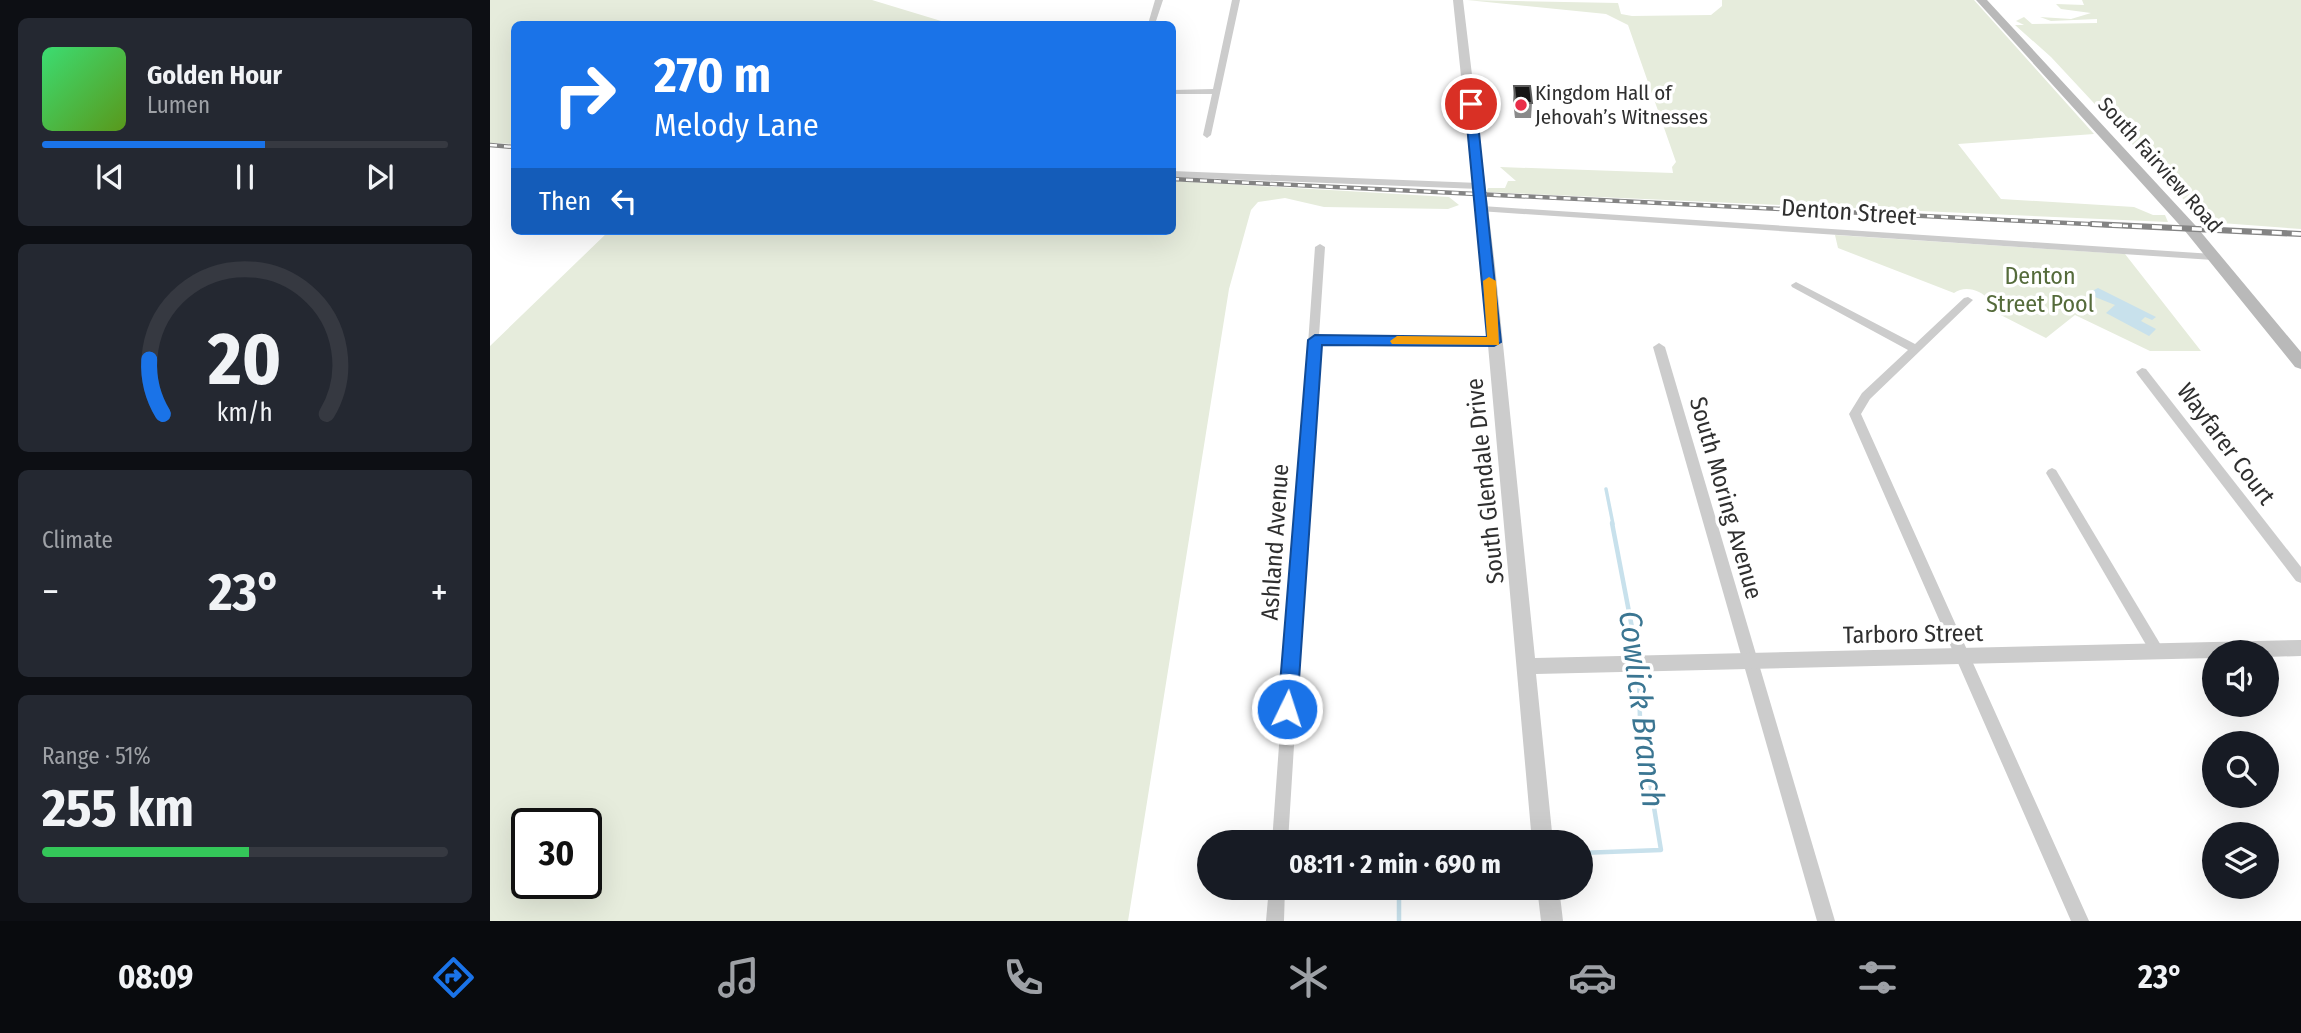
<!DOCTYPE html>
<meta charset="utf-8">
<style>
body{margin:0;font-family:"Fira Sans Condensed",sans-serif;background:#242831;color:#f1f3f6;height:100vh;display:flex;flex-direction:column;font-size:26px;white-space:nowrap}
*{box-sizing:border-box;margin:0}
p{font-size:23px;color:#9ea1a6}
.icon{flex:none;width:38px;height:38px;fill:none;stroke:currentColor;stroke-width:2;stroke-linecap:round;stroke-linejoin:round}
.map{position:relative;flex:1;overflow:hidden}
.sheet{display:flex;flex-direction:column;gap:18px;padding:18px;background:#0d0f14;width:490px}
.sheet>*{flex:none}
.top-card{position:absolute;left:21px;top:21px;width:665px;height:214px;border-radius:10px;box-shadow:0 7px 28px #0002;background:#1a73e8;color:#fff;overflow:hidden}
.tools{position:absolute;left:1712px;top:640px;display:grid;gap:14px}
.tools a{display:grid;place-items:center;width:77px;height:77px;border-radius:50%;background:#171b24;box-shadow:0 7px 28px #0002;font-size:35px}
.speed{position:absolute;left:21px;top:808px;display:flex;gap:14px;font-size:35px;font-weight:700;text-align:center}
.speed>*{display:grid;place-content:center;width:91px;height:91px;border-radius:50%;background:#171b24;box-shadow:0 7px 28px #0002;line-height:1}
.speed .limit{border:4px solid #111;border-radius:10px;background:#fff;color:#111}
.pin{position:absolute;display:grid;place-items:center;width:60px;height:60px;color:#fff;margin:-30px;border:4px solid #fff;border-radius:50%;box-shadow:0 2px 7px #0007}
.me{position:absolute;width:77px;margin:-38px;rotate:4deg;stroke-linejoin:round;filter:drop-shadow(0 0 5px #0008)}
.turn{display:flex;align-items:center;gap:24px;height:147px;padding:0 28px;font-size:32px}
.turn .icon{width:91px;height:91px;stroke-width:2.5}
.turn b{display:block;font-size:49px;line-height:60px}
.then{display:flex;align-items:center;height:66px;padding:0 28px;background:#0003;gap:14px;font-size:26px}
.big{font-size:52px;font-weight:700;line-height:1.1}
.sheet .tile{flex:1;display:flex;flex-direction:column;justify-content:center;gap:10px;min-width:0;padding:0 24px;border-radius:10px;background:#242831}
.sheet .dial{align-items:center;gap:0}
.dial svg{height:182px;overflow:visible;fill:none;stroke:#363941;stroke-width:7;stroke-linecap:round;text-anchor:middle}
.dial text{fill:#f1f3f6;stroke:none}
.song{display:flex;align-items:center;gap:21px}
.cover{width:84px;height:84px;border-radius:10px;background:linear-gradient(135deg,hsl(140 70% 55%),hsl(90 70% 35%))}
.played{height:7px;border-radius:4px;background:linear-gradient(90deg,#1a73e8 55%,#363941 55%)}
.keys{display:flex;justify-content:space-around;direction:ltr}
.heat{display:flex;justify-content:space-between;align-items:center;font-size:38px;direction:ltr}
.charge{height:10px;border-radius:5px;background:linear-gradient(90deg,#34c759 51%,#363941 0)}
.trip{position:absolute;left:707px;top:830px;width:396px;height:70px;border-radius:35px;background:#171b24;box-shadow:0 7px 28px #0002;font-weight:700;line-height:70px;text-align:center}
.tab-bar{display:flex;height:112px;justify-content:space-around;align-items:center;background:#090b0e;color:#9ea1a6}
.tab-bar .icon{width:49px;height:49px}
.tab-bar .current{color:#1a73e8}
.tab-bar b{font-size:32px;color:#f1f3f6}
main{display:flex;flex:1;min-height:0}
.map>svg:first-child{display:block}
</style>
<main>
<section class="sheet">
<div class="tile">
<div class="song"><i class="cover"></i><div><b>Golden Hour</b><p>Lumen</p></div></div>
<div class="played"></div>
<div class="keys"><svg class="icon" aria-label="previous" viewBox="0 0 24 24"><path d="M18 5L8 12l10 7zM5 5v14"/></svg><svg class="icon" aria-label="pause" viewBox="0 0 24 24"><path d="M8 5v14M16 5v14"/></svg><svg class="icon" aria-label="next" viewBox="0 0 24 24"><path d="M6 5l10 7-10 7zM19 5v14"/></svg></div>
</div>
<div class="tile dial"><svg viewBox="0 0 100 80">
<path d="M14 69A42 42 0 1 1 86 69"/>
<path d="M14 69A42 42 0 0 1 8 45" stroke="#1a73e8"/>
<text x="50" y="56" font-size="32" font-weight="700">20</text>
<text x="50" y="72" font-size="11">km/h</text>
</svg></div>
<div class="tile"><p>Climate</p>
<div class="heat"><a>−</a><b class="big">23°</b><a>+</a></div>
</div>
<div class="tile"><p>Range · 51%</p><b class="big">255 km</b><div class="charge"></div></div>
</section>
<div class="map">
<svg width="1811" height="921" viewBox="0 0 1811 921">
<rect width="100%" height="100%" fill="#fff"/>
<g fill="#e6ecdc" fill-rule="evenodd">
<polygon points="0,0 382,0 461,24 24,24 24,144 0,143"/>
<polygon points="977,0 1128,3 1131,14 1142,16 1221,15 1232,6 1232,0 1484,0 1604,134 1468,144 1511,199 1644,207 1663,215 1675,215 1678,222 996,192 998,188 1015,188 1018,181 1026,181 1010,167 1183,173 1182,167 1186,162 1138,25 1116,14"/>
<polygon points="1592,0 1811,0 1811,229 1731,223 1709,216 1561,57 1525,25 1534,25 1526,21 1534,17 1542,24 1607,23 1607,19 1561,21 1550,17 1581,19 1601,13 1571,9 1566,4 1594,5"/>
<path d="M683,181l276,16 10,8 -11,4 -124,-2 -39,-9 -27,4 -7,8 -22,79 -101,632h-638v-575l119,-115h563zM37,824h59v60h-59z"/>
<path d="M1345,235l290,19 76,97h-51l-75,-36 -29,23 -59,-30 2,-8c-8,-10 -24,-15 -35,-7l-116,-45z"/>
</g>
<polygon fill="#c8e1ec" points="1608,288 1666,317 1662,320 1655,317 1651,321 1666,329 1659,336 1616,313 1625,305 1605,297 1602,291"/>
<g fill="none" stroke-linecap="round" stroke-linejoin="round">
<polyline stroke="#c8e1ec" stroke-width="3.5" points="1116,489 1123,524"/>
<g stroke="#c8e1ec" stroke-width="4.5">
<polyline points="1122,523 1148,659"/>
<polyline points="1090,853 1171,850 1150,722 1149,670"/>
<polyline points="909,887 909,921"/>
</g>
<g fill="#ccc" fill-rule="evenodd">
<polygon points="665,0 673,0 665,24 658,24"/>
<polygon points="742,0 750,0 721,135 717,138 713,135 722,94 682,94 682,90 723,89"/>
<polygon points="682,171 989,183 994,186 989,189 682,177"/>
<polygon points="992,206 1723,254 1728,257 1723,260 989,211 989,207"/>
<polygon points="830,244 835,247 829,336 1004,338 1009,342 1004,346 829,344 798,842 782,842 825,247"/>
<polygon points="1306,282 1425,344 1474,298 1478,297 1483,300 1380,399 1371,414 1599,921 1581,921 1359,414 1372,393 1418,350 1302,287 1301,285"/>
<polygon points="1169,343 1175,347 1345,921 1327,921 1163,347"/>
<polygon points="1652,368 1656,369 1811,567 1811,583 1806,581 1648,375 1646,372"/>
<polygon points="1562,468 1566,470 1672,647 1674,651 1672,655 1667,657 1662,655 1556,473 1558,470"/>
<polygon points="779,887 795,887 794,921 776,921"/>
</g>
<g fill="#ccc" fill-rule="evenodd">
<polygon points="963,0 973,0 1005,266 1045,658 1811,640 1811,656 1776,657 1776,653 1724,653 1724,658 1046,674 1063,842 1042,842 991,266"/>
<polygon points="1047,887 1069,887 1073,921 1051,921"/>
</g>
<polygon fill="#b9b9b9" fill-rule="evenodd" points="1486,0 1497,0 1705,225 1811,352 1811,369 1805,367 1695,231"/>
<defs>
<g id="rail-far1">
<polyline points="0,145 24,147"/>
<polyline points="682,179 1638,226"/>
</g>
<polyline id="rail" points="1602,224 1811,234"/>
</defs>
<use href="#rail-far1" stroke="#848484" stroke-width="4.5"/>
<use href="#rail" stroke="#848484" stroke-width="6"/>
<use href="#rail-far1" stroke="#fff" stroke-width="2.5" stroke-dasharray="7" stroke-linecap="butt"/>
<use href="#rail" stroke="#fff" stroke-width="3.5" stroke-dasharray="10" stroke-linecap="butt"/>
</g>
<polygon fill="#8a8a8a" points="1024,86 1042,103 1041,118 1025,118 1023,101"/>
<polygon fill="#161616" stroke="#5c5c5c" stroke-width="2" points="1024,86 1040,86 1042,103 1026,103"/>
<polygon fill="#1a73e8" stroke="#114b97" stroke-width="2" points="981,101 986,104 1011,342 1004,346 832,345 807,709 804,715 797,718 790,715 788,709 818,340 825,335 997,337 975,104"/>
<polygon fill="#f59e0b" points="999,277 1006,281 1009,345 902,344 900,341 907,336 997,337 993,281"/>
<circle fill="#e92d48" stroke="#fff" stroke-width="2.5" cx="1031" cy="105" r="7"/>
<g text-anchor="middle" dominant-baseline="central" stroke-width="7" stroke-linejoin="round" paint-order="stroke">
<g font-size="21" fill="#2f2f2f" stroke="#fff" text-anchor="start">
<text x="1045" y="93">Kingdom Hall of<tspan x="1045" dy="24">Jehovah’s Witnesses</tspan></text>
</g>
<g font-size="21" fill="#2f2f2f" stroke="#fff">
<text transform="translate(1670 165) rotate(48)">South Fairview Road</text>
</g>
<g font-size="24" fill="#2f2f2f" stroke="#fff">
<text transform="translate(1359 212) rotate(4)">Denton Street</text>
<text transform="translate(1736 444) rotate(53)">Wayfarer Court</text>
<text transform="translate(995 481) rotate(-96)">South Glendale Drive</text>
<text transform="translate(1236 498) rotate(74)">South Moring Avenue</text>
<text transform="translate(785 542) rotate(-86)">Ashland Avenue</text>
<text transform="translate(1423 634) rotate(-1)">Tarboro Street</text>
</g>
<g font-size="24" fill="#556b3b" stroke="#fff">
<text x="1550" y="276">Denton<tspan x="1550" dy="28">Street Pool</tspan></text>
</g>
<g font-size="32" font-style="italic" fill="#3b7692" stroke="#fff">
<text transform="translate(1152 709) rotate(83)">Cowlick Branch</text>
</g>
</g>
</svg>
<div class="tools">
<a><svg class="icon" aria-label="sound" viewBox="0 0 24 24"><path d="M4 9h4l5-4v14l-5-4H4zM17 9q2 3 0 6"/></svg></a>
<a><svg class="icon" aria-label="search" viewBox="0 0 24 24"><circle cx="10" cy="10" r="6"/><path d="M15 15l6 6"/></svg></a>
<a><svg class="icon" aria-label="layers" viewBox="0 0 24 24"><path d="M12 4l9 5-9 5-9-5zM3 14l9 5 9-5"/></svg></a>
</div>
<div class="speed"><div class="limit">30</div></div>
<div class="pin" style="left:981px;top:104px;background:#d93025"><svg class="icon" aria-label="arrive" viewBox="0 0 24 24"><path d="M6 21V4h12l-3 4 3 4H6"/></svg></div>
<svg class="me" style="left:797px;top:709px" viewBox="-20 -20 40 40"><circle r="17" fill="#1a73e8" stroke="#fff" stroke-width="3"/><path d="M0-11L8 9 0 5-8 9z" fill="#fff"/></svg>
<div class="trip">08:11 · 2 min · 690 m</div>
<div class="top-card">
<div class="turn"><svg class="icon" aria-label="right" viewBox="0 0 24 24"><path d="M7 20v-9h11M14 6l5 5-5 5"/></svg><div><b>270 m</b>Melody Lane</div></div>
<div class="then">Then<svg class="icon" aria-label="left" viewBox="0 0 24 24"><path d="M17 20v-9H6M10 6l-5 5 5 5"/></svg></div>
</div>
</div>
</main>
<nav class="tab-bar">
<b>08:09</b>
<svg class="icon current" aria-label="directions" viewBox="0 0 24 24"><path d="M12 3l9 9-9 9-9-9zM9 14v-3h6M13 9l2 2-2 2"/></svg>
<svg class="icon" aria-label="music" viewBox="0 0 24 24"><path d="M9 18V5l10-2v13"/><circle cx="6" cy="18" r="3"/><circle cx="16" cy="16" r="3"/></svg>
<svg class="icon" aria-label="phone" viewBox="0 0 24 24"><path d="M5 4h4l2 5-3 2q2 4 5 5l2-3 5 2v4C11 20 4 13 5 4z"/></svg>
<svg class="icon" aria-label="climate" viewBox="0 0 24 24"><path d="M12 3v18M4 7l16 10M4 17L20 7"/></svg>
<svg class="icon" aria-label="car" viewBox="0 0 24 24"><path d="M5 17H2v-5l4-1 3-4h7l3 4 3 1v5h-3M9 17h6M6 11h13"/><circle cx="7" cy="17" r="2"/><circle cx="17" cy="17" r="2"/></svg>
<svg class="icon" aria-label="filters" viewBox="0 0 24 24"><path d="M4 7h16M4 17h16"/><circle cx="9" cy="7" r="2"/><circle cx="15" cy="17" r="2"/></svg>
<b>23°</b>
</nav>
